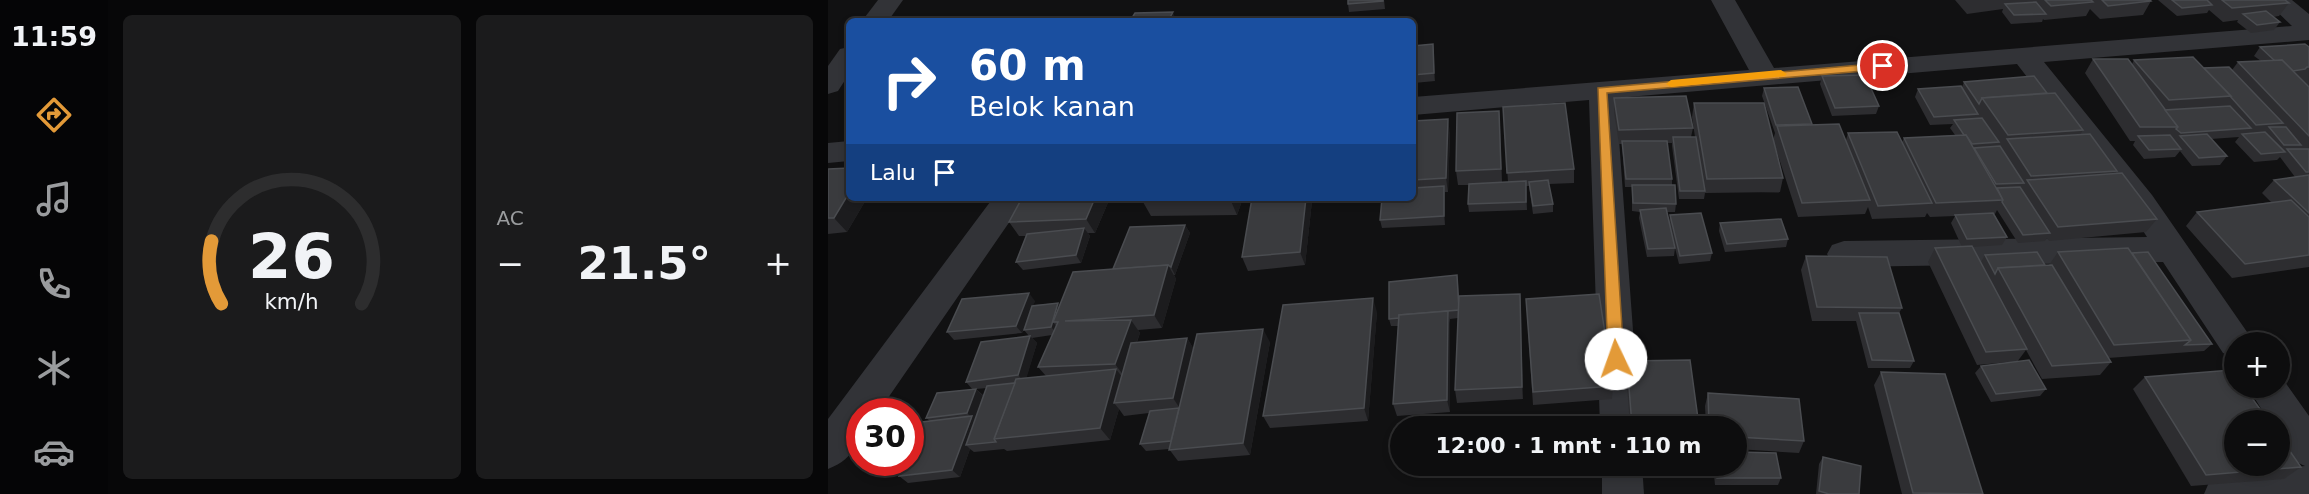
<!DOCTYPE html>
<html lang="id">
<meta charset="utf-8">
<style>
body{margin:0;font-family:"DejaVu Sans",sans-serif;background:#1b1b1c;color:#f1f3f6;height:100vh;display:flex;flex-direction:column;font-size:22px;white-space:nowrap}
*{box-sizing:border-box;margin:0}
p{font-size:20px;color:#9a9c9e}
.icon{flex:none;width:33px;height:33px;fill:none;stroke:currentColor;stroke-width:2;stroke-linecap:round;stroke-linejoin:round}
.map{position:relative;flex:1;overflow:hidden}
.details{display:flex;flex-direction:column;gap:15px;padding:15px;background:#070708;width:720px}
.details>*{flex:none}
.guide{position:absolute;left:18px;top:18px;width:570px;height:183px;border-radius:9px;box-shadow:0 3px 9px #0003,0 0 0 2px #2d2d2e;background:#1a4fa0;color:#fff;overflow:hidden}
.buttons{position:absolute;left:1396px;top:332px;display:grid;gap:12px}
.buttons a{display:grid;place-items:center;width:66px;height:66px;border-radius:50%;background:#0d0d0e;box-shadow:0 3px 9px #0003,0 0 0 2px #2d2d2e;font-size:30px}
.speed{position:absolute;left:18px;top:398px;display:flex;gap:12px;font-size:30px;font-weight:700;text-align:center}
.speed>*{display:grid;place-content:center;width:78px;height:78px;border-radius:50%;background:#0d0d0e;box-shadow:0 3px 9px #0003,0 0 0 2px #2d2d2e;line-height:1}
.speed .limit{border:9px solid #d22;background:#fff;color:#111}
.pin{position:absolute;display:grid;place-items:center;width:51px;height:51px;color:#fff;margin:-26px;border:3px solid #fff;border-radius:50%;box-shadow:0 2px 6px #0007}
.me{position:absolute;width:66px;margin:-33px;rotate:357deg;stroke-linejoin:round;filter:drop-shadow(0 0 4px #0008)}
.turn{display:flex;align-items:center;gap:21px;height:126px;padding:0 24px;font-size:27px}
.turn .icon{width:78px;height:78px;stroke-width:2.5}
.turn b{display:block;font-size:42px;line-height:51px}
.then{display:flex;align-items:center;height:57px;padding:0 24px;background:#0003;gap:12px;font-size:22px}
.big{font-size:45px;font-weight:800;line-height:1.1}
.details .widget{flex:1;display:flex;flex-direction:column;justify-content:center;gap:9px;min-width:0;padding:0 21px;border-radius:9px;background:#1b1b1c}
.details .dial{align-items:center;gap:0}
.dial svg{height:156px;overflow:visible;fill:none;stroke:#2d2d2e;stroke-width:7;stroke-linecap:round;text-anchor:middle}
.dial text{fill:#f1f3f6;stroke:none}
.heat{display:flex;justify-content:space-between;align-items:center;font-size:33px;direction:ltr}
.details .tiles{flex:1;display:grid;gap:15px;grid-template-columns:repeat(2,1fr)}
.trip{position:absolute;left:562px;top:416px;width:357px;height:60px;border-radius:30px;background:#0d0d0e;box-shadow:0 3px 9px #0003,0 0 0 2px #2d2d2e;font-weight:800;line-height:60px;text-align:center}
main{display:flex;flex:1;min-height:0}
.dock{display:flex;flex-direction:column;width:108px;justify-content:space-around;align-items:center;background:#050506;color:#9a9c9e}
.dock .icon{width:42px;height:42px}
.dock .selected{color:#e39a38}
.dock b{font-size:27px;color:#f1f3f6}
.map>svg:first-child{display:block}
</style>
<main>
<nav class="dock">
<b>11:59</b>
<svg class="icon selected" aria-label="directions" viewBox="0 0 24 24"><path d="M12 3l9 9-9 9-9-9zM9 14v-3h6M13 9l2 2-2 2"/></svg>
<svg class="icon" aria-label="music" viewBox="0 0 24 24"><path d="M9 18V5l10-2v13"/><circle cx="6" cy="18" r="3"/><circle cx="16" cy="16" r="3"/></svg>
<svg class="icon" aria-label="phone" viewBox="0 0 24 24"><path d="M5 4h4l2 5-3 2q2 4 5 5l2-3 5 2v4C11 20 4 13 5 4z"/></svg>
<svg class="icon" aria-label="climate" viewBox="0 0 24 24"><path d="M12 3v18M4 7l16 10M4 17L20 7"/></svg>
<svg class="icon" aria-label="car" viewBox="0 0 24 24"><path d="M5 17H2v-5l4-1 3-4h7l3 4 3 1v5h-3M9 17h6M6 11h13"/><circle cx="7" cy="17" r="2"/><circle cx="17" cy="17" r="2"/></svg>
</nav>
<section class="details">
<div class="tiles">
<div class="widget dial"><svg viewBox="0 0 100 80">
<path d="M14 69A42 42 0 1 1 86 69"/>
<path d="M14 69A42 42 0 0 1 9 37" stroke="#e39a38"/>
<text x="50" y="56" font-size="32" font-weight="700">26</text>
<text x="50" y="72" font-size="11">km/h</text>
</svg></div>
<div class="widget"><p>AC</p>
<div class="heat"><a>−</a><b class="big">21.5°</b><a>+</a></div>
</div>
</div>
</section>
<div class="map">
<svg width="1481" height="494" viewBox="0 0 1481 494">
<rect width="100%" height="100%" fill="#111112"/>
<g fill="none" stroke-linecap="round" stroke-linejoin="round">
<g fill="#323337" fill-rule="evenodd">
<polygon points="50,0 75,0 60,21 34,21"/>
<polygon points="883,0 907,0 946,68 1464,26 1437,0 1464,0 1481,14 1481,40 1216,62 1324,195 1426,342 1407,342 1407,357 1395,353 1335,262 1016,267 1004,263 999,254 1004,245 1016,241 1319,237 1302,211 1189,64 788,98 812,426 772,426 761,100 585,115 585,97 921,70"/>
<polygon points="21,47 21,74 10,91 0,94 0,66 12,49"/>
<polygon points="21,141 21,161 0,163 0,143"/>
<path d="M165,198h33l-147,213h-19c0,28 -3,47 -32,58v-50z"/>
<path d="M1452,375l29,41v78h-105l6,-14 15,-6 80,-8c-20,-8 -25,-26 -25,-46h-12l-20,-33h32z"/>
<polygon points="774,465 814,465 816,494 774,494"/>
</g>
</g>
<g fill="#2d2d30" fill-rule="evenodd">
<polygon points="556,0 557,9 521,12 520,4"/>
<polygon points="1127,0 1322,0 1323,1 1315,15 1272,19 1262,9 1258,16 1216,20 1215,19 1214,22 1183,24 1174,12 1175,9 1139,14"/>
<polygon points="1330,0 1457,0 1461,3 1451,16 1445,17 1452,22 1446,30 1423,33 1409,22 1410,20 1395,22 1381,10 1379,13 1349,16"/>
<polygon points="605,44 607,81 586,83 585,78 585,46"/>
<polygon points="1432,47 1481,47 1481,267 1404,278 1358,226 1369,212 1443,202 1434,193 1446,180 1467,177 1452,157 1449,160 1426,162 1407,142 1411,137 1383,139 1399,156 1392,165 1364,166 1352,151 1347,157 1316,159 1305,145 1307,141 1302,141 1257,73 1265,59 1304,64 1306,60 1404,70 1410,62 1433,61 1426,56"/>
<polygon points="994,76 1051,106 1048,114 1004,116 992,84"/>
<polygon points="1136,82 1219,93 1255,130 1252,135 1289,171 1287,174 1329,219 1318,232 1221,241 1219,238 1217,241 1190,243 1169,210 1167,214 1166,214 1179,237 1174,245 1144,247 1153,262 1157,255 1217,265 1221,265 1230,252 1304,253 1384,344 1376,351 1280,358 1283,362 1272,375 1214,379 1198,350 1189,362 1218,389 1212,396 1163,402 1147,373 1153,366 1182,362 1149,365 1100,262 1107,248 1134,247 1123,223 1127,216 1102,217 1099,213 1097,217 1044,219 1040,207 1037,214 970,217 947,146 955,178 952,192 877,193 876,199 851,199 844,146 844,143 839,143 844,179 844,185 848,204 847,212 839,212 847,248 846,256 819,257 811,218 812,212 804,211 804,187 797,187 794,144 791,144 786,112 786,98 865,128 863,137 867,137 864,117 866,103 945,140 947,133 934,96 936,88 984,124 984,125 1018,140 1020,133 1074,142 1076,138 1127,135 1122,128 1125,124 1102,125 1087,97 1090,89 1134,87"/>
<polygon points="675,107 746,169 746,183 721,184 725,204 725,212 705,214 701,186 698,186 699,210 641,212 640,204 641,185 630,185 628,171 672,125 674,182 680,182"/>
<polygon points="585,121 622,133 620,192 617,192 617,225 554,228 552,220 585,198"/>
<polygon points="0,169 21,198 39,198 19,232 0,234"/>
<polygon points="282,198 267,233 260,233 262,236 253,263 195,270 188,262 198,236 191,236 181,222"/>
<polygon points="415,198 409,215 323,216 315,202"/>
<polygon points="484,201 477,265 420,271 414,257"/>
<polygon points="842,215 884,253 882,261 851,264 841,224"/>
<polygon points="892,223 960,239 958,247 897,252 891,231"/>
<path d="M357,225l5,8 -15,42h-1l2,4 -14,49 -24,2 2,3 -3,9 50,-4 6,10 77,-6 -20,113 -72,6 -9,-12 -23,2 -6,-7 9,-31 -25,3 -5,-7 -9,31 -103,11 -3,-2 -30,3 -4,-3 -10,28 -52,6 -9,-7 31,-55 -4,-3 47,-28 -7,-8 63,-46 -5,-6 2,-5 -4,8 -68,7 -7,-8 88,-31 -2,4 25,-2 2,2 53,-36zM224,335l-14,32 8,9 -20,2 11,-35 -5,-5zM159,388l-3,8 -8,-7z"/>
<polygon points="978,256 1074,308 1071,313 1086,361 1082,368 1040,368 1028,321 984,321 973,270"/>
<polygon points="630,283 631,299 692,294 695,399 629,403 627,390 630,318 622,319 622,412 569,416 565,404 570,326 563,326 561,319"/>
<polygon points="698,299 785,386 784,399 705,405"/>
<polygon points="549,312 540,421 442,428 435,416"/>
<polygon points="799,361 871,426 802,426 798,373"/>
<polygon points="1053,372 1155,494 1074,494 1046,385"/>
<polygon points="1317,377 1473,467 1456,479 1363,486 1305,389"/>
<polygon points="880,393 976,441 971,453 909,449 909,426 878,426 877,406"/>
<polygon points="995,457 1031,494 988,494 991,464"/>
<polygon points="804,465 872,465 871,467 805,467"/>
<polygon points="885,465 909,465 953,478 950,485 887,485"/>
</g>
<g fill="#1c1c1e">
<polygon points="345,12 348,20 348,21 340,21"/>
<polygon points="605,44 606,52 607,81 606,73"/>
<polygon points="620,119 622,133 620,192 618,178"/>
<polygon points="616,186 617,194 617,225 616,216"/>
<polygon points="21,193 21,198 39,198 19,232 6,218"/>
<polygon points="267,198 282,198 267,233 258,219"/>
<polygon points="405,198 415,198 409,215 403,201"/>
<polygon points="478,198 483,198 484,201 477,265 472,252"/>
<polygon points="357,225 362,233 347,275 343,267"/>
<polygon points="256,228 262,236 253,263 248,255"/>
<polygon points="340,265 348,279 334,328 326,315"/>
<polygon points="201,293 207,301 194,333 188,326"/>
<polygon points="692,294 693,307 695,399 694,387"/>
<polygon points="545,298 549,312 540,421 536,408"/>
<polygon points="230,303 236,311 230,322 225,322 231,330 230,334 223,327"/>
<polygon points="620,311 622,324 622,412 619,400"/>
<polygon points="303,320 312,333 296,376 287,364"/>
<polygon points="435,329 442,342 422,455 415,443"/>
<polygon points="202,336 209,343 197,383 190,375"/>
<polygon points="359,338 367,351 353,410 345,398"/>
<polygon points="288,369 298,382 286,403 291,409 282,440 272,428"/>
<polygon points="148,389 156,397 147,419 152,424 138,445 142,449 132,477 124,470 144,418 139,413"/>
</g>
<g fill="#3a3b3e" stroke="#4a4c50" stroke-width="1.5">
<polygon points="520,0 555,0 555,1 520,4"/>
<polygon points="1217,0 1263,0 1265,2 1223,6"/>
<polygon points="1274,0 1322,0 1323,1 1280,6"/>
<polygon points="1344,0 1379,0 1384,5 1354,8"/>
<polygon points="1394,0 1457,0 1461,3 1404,8"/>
<polygon points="1208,2 1218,14 1186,15 1177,4"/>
<polygon points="1438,11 1452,22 1429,25 1415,14"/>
<polygon points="345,12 340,21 302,21 307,13"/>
<polygon points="605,44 606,73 585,75 585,46"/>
<polygon points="1477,44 1481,47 1481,67 1479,67 1477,69 1465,71 1454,60 1447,61 1432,47"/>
<polygon points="1365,57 1403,96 1341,100 1306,60"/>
<polygon points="1265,59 1300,59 1350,127 1312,127"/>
<polygon points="1454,60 1481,87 1481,136 1410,62"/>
<polygon points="1401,67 1455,123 1428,125 1402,96 1403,96 1376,68"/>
<polygon points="1037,75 1051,106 1007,108 994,76"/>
<polygon points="1206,76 1219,93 1154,98 1151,104 1136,82"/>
<polygon points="1133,86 1150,114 1106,117 1090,89"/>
<polygon points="970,87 984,124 948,125 936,88"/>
<polygon points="1227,93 1255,130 1180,135 1154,98"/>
<polygon points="858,96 865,128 791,130 786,98"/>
<polygon points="737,103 746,169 679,173 675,107"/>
<polygon points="866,103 936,103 955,178 879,179"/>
<polygon points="1402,106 1423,128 1353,133 1348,129 1350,127 1337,110"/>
<polygon points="671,111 673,169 628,171 629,113"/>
<polygon points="1154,118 1171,142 1144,144 1138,135 1136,135 1126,120"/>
<polygon points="620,119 618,178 585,180 585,121"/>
<polygon points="1011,124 1042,200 974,203 949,126"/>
<polygon points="1441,127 1458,127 1473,145 1456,145"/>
<polygon points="1069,132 1104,203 1050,206 1020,133"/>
<polygon points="1437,132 1457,152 1433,154 1414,134"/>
<polygon points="1262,134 1289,171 1203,176 1179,139"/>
<polygon points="1379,134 1399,156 1371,158 1352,136"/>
<polygon points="1138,135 1175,200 1108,203 1076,138"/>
<polygon points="1342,135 1353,149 1321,150 1310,136"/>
<polygon points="845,137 868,137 877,191 852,191"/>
<polygon points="794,141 839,141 844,179 798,179"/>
<polygon points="1172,146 1196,183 1168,184 1146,148"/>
<polygon points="1459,149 1481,149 1481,172 1478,172"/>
<polygon points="21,168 21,193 6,218 0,218 0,169"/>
<polygon points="1294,173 1329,219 1230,227 1199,180"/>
<polygon points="1481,175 1481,213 1446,180"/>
<polygon points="720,180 725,204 705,206 701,182"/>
<polygon points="698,181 698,202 640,204 641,184"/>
<polygon points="804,185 847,185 848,204 805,203"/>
<polygon points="616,186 616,216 552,220 554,198 585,198 585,188"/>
<polygon points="1192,187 1222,233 1195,235 1174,202 1175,200 1169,188"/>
<polygon points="194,198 267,198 258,219 181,222"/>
<polygon points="317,198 405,198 403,201 315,202"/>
<polygon points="424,198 478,198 472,252 414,257"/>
<polygon points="1463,200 1481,217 1481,255 1417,264 1369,212"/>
<polygon points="838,208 847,248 820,249 812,210"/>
<polygon points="873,213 884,253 852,256 842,215"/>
<polygon points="1165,213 1179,237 1139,239 1127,215"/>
<polygon points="953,219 960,239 899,244 892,223"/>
<polygon points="357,225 343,267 340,265 285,269 302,227"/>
<polygon points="256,228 248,255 188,262 199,234"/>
<polygon points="1144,246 1199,349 1158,352 1107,248"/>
<polygon points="1300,248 1363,340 1286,345 1230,252"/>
<polygon points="1209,252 1217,265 1170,268 1167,274 1157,255"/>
<polygon points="1320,252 1384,344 1357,345 1363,340 1304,253"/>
<polygon points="978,256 1059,257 1074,308 989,307"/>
<polygon points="340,265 326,315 237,321 303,320 287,364 210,367 230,322 225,322 245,272"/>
<polygon points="1224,265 1283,362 1224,366 1170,268"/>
<polygon points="629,275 631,310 571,315 571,318 561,319 561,282"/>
<polygon points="201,293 188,326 119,332 134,299"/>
<polygon points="692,294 694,387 627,390 631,296"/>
<polygon points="771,294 785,386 705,392 698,299"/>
<polygon points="545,298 536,408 435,416 455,305"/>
<polygon points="230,303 223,327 196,330 204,306"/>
<polygon points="620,311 619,400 565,404 571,315"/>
<polygon points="1031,313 1071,313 1086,361 1044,360"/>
<polygon points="435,329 415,443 341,450 369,334"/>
<polygon points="202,336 190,375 138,382 153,342"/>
<polygon points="359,338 345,398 286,403 303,343"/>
<polygon points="862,360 871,426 804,426 799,361"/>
<polygon points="1201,360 1218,389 1168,394 1153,366"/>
<polygon points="288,369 272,428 166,439 188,379"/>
<polygon points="1404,370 1407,374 1407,387 1416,387 1440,420 1407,420 1407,465 1452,465 1452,437 1473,467 1378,475 1317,377"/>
<polygon points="1053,372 1117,374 1155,494 1085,493"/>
<polygon points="187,383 166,439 168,442 138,445 159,386"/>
<polygon points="148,389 139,413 98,418 109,393"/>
<polygon points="880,393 971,399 976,441 909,437 909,426 881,426"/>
<polygon points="351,408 343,441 312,444 322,411"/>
<polygon points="144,416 124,470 71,476 77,462 82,462 82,448 94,422"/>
<polygon points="909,452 948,453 953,478 889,478 888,465 909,465"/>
<polygon points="995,457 1033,466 1031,494 1001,494 991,491"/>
</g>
<polygon fill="#e39a38" stroke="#946424" stroke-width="1.5" points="1055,63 1059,64 1059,69 779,93 796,359 793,363 788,365 783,363 780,359 770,88"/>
<polygon fill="#f59e0b" points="953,70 959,74 957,76 843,87 838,84 843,80"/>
</svg>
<div class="buttons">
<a>+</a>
<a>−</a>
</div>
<div class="speed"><div class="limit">30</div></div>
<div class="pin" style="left:1055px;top:66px;background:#d93025"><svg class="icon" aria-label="arrive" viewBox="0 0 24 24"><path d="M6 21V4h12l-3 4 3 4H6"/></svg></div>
<svg class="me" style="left:788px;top:359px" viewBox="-20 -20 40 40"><circle r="19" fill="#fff"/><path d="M0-13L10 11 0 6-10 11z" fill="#e39a38"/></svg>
<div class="trip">12:00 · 1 mnt · 110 m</div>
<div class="guide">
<div class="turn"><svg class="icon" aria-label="right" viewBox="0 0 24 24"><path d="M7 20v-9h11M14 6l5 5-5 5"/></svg><div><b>60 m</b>Belok kanan</div></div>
<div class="then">Lalu<svg class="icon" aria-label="arrive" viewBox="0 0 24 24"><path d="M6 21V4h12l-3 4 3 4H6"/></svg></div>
</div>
</div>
</main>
